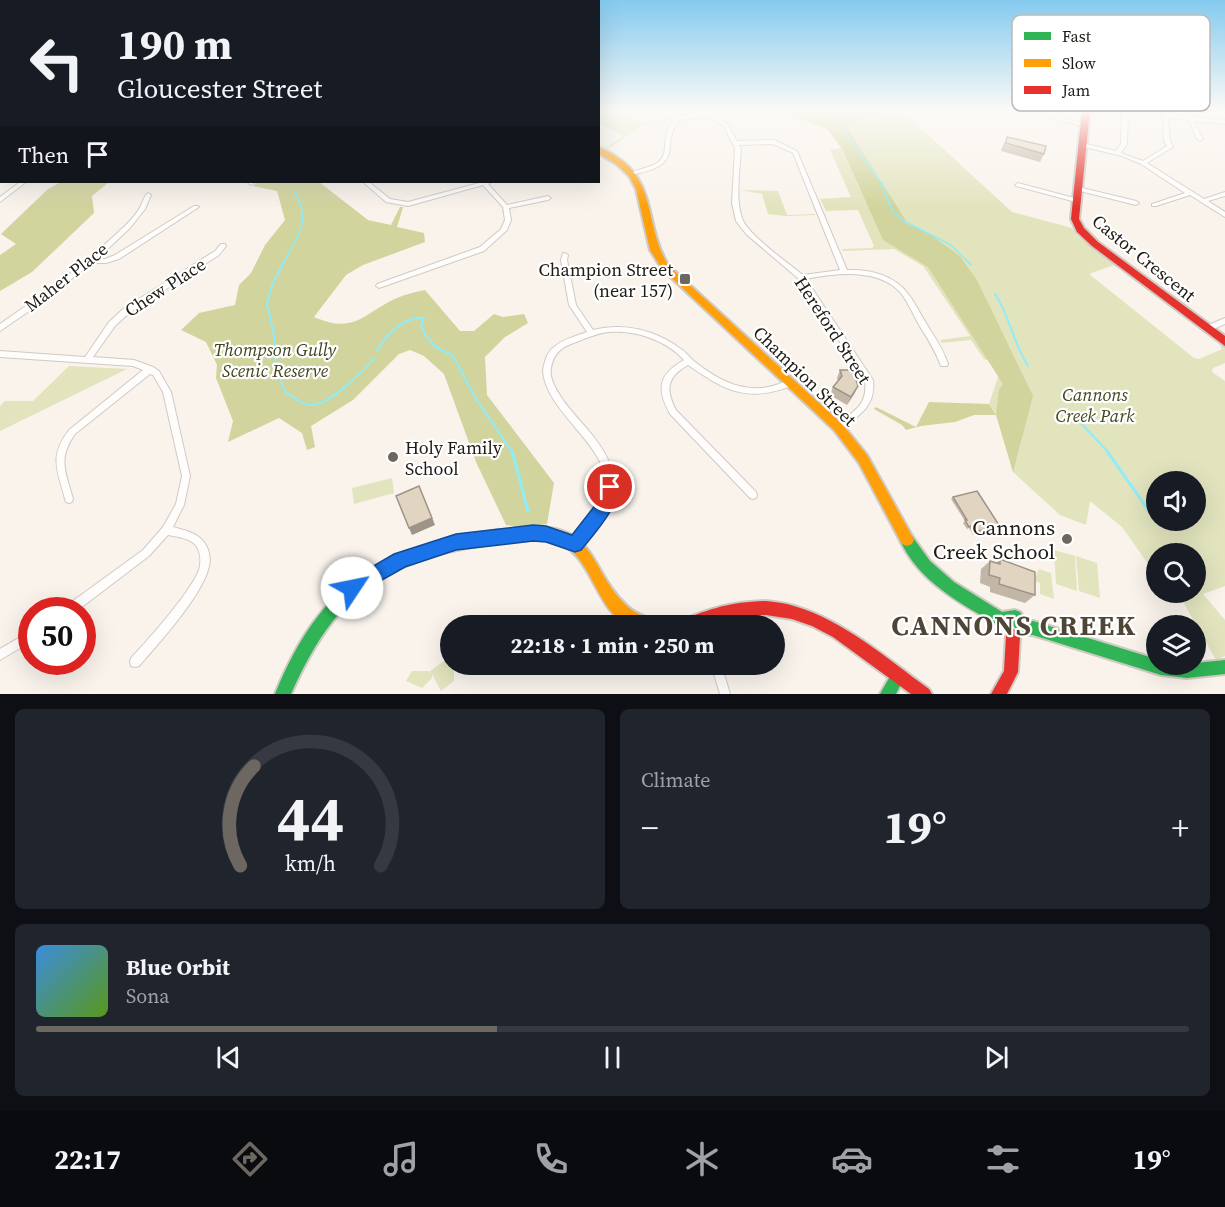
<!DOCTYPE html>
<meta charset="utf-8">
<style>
body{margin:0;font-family:"Source Serif 4",serif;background:#20242c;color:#f1f3f6;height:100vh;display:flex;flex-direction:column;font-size:22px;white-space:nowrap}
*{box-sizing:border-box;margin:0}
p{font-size:20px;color:#9ea1a6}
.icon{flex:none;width:33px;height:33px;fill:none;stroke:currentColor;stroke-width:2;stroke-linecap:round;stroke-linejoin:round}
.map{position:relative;height:694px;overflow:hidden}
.drawer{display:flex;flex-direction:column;gap:15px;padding:15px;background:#0d0f14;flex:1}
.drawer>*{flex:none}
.top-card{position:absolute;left:0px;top:0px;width:600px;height:183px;box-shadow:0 6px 24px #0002;background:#171b24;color:#f1f3f6;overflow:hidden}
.buttons{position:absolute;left:1146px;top:471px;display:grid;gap:12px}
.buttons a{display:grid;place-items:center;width:60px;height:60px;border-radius:50%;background:#171b24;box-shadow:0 6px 24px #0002;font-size:30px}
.speed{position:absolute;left:18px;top:597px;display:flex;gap:12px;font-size:30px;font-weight:700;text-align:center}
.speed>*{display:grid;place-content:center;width:78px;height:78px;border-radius:50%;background:#171b24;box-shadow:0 6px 24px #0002;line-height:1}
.speed .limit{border:9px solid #d22;background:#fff;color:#111}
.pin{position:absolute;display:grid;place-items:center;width:51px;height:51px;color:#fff;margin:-26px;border:3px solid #fff;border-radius:50%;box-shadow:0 2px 6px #0007}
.me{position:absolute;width:66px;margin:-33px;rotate:56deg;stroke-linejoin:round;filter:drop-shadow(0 0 4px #0008)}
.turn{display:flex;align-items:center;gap:21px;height:126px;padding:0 18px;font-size:27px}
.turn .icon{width:78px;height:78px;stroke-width:2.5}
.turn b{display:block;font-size:42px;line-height:51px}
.then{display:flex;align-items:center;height:57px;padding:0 18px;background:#0003;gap:12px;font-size:22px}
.big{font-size:45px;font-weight:700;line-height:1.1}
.drawer .widget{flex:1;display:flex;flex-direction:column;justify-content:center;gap:9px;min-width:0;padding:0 21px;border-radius:9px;background:#20242c}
.drawer .dial{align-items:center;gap:0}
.dial svg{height:156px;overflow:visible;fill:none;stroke:#363941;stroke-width:7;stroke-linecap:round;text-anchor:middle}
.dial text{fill:#f1f3f6;stroke:none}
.song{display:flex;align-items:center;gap:18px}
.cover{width:72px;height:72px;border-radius:9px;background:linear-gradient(135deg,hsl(210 70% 55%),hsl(90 70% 35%))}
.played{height:6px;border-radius:3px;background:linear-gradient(90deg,#6c6760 40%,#363941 40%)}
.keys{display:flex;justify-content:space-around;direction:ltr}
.heat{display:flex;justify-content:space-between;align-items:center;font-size:33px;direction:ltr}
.drawer .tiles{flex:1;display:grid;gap:15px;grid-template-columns:1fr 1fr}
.widget:last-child{grid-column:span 2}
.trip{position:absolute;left:440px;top:615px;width:345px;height:60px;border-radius:30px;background:#171b24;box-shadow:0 6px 24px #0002;font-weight:700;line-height:60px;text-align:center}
.tab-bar{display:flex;height:96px;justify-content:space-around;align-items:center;background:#090b0e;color:#9ea1a6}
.tab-bar .icon{width:42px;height:42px}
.tab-bar .on{color:#6c6760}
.tab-bar b{font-size:27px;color:#f1f3f6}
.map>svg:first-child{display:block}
</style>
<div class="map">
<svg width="1225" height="694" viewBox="0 0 1225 694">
<rect width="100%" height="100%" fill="#f9f3ec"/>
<g fill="#e2e4be" fill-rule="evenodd">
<polygon points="599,110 621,110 642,124 665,126 643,125 608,149 606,148 623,136 599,124"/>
<path d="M888,110h13l111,102 60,16 5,8 37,29 -25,9 105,84 5,1 23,-10 -2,-4 5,3v15l-12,5 -1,4 13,9v205l-22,8 22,26v36l-9,4 -38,-67 18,-1v-38h-40v21l-34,-48 -32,-26 -4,24 -26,-10 -47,-43 -16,-57 -8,-11 13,-39 -18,-6 -13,-19 -29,3 -2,-3 30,-4 -47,-70 -29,-17 -51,2 -1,-2 30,-1 2,-2 -16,-36 -32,1 -6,-12 31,-2 -21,-47 11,-2 -14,-19 45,-11zM1156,482h40v38h-40z"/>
<polygon points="741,190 778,191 787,215 815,214 815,215 786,216 768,214 762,194"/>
<polygon points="69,366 127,369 0,431 0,406 5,401 33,401"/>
<polygon points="392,478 394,493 354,504 352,488"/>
<polygon points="1054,550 1075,556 1077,591 1056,584"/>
<polygon points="1076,556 1097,563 1100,598 1079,591"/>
<polygon points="1039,569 1051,573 1054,599 1040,594 1040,583 1034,581"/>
<polygon points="447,659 454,672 454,681 441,691 432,674 432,678 422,688 406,681 412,671 429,671 431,674 430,671"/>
</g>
<g fill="#d1d49c">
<polygon points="753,110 888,110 846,126 908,224 931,235 960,256 977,280 1033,396 1013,472 996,415 974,415 955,422 921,426 906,430 902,425 874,409 876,407 916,427 929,402 989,404 996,415 999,390 1003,384 928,267 883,240 842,148 827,129 790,115 782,116"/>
<polygon points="61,182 109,182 92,196 94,213 32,272 0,291 0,255 16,244 1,234 48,189"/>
<path d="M257,182h62l49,38 23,5 9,-18h3l-6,20 27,6 1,9 -62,23 -17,10 -32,42c42,18 49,-4 83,-19 9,-4 19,-6 28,-8l35,41h14l20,-17 9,3 21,-3 4,9 -23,14 -20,20 2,38 67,88 -7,41 -24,4 -17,-3 -30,-63 -32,-88 -20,-18 -14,-6 -11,4 -46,46 -42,26 4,21 -8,3 -5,-17 -23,-15 -51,24 5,-21 -17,-43 1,-13 -11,-23 -25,-12 18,-17 36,-8 4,-20 12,-12 14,-28 20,-25 -8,-29 -24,-5z"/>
</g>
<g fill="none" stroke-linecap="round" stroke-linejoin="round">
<g stroke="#8fecf9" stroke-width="1.5">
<polyline points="839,110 843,129 882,184 892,211 904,221 951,245 968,262"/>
<path d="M284,262c14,-27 28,-41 10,-71"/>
</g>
<g stroke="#8fecf9" stroke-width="2">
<path d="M285,260l-13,25 -5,19 7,31 2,33 9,24c7,4 17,12 25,13 17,2 54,-34 64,-47"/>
<polyline points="966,260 971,265"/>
<path d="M995,294c15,22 18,49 33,72"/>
<path d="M377,351c10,-17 25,-34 47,-33l-3,8 4,9 11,12 17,9 23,43 37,54"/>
<polyline points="1079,421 1109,453"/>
</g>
<g stroke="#8fecf9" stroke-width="3">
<polyline points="512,451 528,511"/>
<polyline points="1107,451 1158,524"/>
</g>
<defs>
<g id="street">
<path d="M658,110h7l13,7 22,-4 16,4 11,6 10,18 37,-1 23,11 50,119c23,-1 48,5 62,25 7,9 11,19 17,28 8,13 17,26 22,41l-1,2h-6c-6,-16 -13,-27 -22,-41 -6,-11 -11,-23 -19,-33 -23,-24 -64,-19 -94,-13l67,101c3,26 -13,35 -32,49l-3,1 -3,-1 -1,-2 1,-2c18,-13 33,-19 30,-44l-65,-101 -54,-46 -10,-13 -4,-18 3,-55 -12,-23 -11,-6 -12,-2 -21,3c-4,6 -7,11 -8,18 -2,10 0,19 -9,26 -7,6 -18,8 -27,10l-2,1 -3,-2c8,-4 19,-5 27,-10 10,-7 7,-16 9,-26 1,-7 4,-12 8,-17zM773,144l20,9 47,117 -37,5c-14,-11 -57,-42 -61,-57 -7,-20 -2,-48 -1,-70l-2,-3z"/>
<polygon points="934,110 950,110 932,113 932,111"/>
<polygon points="1021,110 1031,110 1087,124 1084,126"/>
<polygon points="1122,110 1128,110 1127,144 1121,153 1143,161 1167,146 1164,141 1163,116 1141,110 1152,110 1162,112 1165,110 1167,111 1168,113 1182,116 1225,120 1225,124 1194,121 1203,139 1200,141 1197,139 1189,120 1168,117 1170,141 1173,147 1147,163 1204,199 1225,192 1225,196 1208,201 1225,212 1225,217 1190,195 1156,206 1152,206 1152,204 1185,193 1141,164 1122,156 1080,146 1080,144 1082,143 1116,151 1121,144"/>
<polygon points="20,182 26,182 0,202 0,197"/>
<polygon points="247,182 253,182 254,183 251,185"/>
<polygon points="363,182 369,182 390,199 408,202 483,182 491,182 490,183 488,184 507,205 548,196 551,198 548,200 509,208 511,220 507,230 484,251 379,288 376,286 377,284 480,247 501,229 505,220 503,207 483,185 408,206 386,202"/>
<polygon points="1018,183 1078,199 1079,200 1076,202 1016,186 1015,185"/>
<polygon points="1078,187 1136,201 1139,203 1136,205 1076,190 1075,189"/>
<path d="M148,193l3,2 -6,14 -15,19 -33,31h8l10,-4 79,-49h4l1,1 -80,52 -13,4h-14l-54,42 -38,26v-7c39,-27 79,-55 114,-88 9,-8 19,-17 25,-27 4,-6 4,-12 9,-16z"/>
<path d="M221,244h4l1,2 -7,9 -90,58 -14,13 -22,31 41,3 19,7 6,4 12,21 19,84 -6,29 -11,22c10,3 22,5 29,13 7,7 9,18 7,26 -6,29 -50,77 -70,100l-4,1 -4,-1 -1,-4 1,-4c18,-19 35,-39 51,-60 6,-9 13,-18 17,-28 2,-7 2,-16 -2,-23 -6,-9 -19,-10 -29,-12l-19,21 -71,54h-13l1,-4 77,-56 20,-23 13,-23 6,-28 -19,-84 -10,-17 -3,-1 -75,60c-18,25 -9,39 -2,65l-1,3 -3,1 -3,-1 -1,-3c-8,-30 -16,-43 4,-69l74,-60 -10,-4 -133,-9v-6l85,6 24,-35 14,-13 92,-58z"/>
<path d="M563,253h2l3,2 -1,5 9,45 17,25c31,-8 63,0 88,19 5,3 9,9 14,13 13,10 28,20 44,24 12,3 25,3 37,-1 7,-2 11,-5 18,-4l1,2 -1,2c-46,18 -67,7 -106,-20 -21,12 -23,24 -12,45l80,82 1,3 -1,3 -3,1 -3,-1 -80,-84c-13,-24 -13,-39 14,-54 -18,-20 -49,-30 -75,-28 -11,1 -20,5 -30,9 -15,5 -25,10 -28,27 -2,10 5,21 10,29 9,14 22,26 32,39 37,48 22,71 -15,111l-3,1 -3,-1 -2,-3 2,-3 18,-21 12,-17 2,-3c1,-15 2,-27 -5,-40 -14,-28 -54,-57 -56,-89 0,-4 2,-9 3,-13 2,-5 4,-8 8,-11 9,-8 22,-11 33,-15l-18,-27 -8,-45z"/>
<polygon points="1225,318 1225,324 1207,332 1203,329 1204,327"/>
<polygon points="32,630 32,641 0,660 0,649"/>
<polygon points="711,664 721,664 730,694 720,694"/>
</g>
<g id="fast">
<path d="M499,530l5,2 1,4 -1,4c-10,4 -21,5 -32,7 -16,3 -33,6 -49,12 -70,23 -103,70 -132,135h-16c48,-116 105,-144 224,-164z"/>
<path d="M907,534l5,2 18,25 24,21 48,30 13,-2 5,2 7,9h6l123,38v5h40v-1l29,-3v14l-38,4 -26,-3 -128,-40c-11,0 -14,-2 -21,-11l-9,3 -5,-2c-37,-21 -80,-44 -98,-85l2,-4z"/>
<polygon points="898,669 903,671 905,676 896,694 880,694 893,671"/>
</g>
<g id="slow">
<path d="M598,147c63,26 43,71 70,118l174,159 25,31 45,81 2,4 -2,4 -5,2 -5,-2 -43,-81 -25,-33 -172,-161 -12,-19 -14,-61 -7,-13 -13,-12 -18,-11z"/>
<path d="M525,527c73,-4 63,42 102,79 8,8 19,11 29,15l2,5c-9,0 -20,1 -28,-1 -37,-13 -36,-76 -80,-85 -17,-3 -35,0 -51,2l-5,-2 -1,-4 1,-4z"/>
</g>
<g id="jam">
<polygon points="1082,110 1090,110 1079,219 1084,228 1098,242 1225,336 1225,346 1092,246 1077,232 1071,219"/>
<rect x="0" y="125" width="2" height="4"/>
<path d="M766,601c9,1 19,2 28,5 51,15 92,52 135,83l3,5h-21l-78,-57 -21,-11 -20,-7 -26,-4 -28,1 -33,10h-27l2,-5c32,-13 51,-19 86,-20z"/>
<polygon points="1013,629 1018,631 1020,636 1018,672 1007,694 991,694 1004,671 1006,636 1008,631"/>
</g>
</defs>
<use href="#street" stroke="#cfcac3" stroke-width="2"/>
<use href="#fast" stroke="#cfcac3" stroke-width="4"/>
<use href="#slow" stroke="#cfcac3" stroke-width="4"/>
<use href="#jam" stroke="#cfcac3" stroke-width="4"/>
<use href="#street" fill="#fefdfc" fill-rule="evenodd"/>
<use href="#fast" fill="#30b455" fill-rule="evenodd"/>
<use href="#slow" fill="#ff9f0a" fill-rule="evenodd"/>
<use href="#jam" fill="#e5322d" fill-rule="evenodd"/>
</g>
<g fill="#c2b6a6">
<polygon points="1007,137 1044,154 1040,162 1001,151 1003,145"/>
<polygon points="840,370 858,386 854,394 847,405 830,395 833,387 838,381 837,378"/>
<polygon points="953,497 997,527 973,535 969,528 967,529 963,523 965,521 951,499"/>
<polygon points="1000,559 1035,595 1025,603 990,592 990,587 980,583 981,569 990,561 996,563"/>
</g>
<g fill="#9e9487">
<polygon points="858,386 854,394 847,405 851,397"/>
<polygon points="419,486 435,525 412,535 409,528"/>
<polygon points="999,525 997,527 973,535 975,532"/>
</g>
<g fill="#e1d4c1" stroke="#9e9487" stroke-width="1.5">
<polygon points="1007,137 1046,146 1044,154 1006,143"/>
<polygon points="840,370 853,370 858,386 851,397 833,387 842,376"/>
<polygon points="419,486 432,518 409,528 396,496"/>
<polygon points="977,491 999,525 975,532 971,526 969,527 965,520 967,520 953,497"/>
<polygon points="1000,559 1035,572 1035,595 999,584 1000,578 989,575 990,561 1000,564"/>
</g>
<linearGradient id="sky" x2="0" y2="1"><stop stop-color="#84caef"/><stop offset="0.53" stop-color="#fcfaf6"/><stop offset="1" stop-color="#fcfaf6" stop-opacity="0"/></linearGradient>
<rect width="1225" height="208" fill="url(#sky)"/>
<path fill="#1a73e8" stroke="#114b97" stroke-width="1.5" d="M610,480l6,2c9,19 -23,53 -35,68l-6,2 -29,-10 -13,-1 -77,9 -51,17 -53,30 -6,-2 -2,-7 2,-6 48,-28 62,-20 77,-9 13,1 26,9 28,-36 5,-17z"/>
<g fill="#6c6760" stroke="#fff" stroke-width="2">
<rect x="679" y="273" width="12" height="12" rx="3"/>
<circle cx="393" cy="457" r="6"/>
<circle cx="1067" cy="539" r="6"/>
</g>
<g text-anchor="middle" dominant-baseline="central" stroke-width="4.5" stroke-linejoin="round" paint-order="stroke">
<g font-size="18" fill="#201b15" stroke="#fff">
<text transform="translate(1144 258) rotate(39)">Castor Crescent</text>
<text transform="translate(66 277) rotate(-38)">Maher Place</text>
<text transform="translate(165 287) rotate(-33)">Chew Place</text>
<text transform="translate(833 330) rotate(57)">Hereford Street</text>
<text transform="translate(805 376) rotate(44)">Champion Street</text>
</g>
<g font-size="18" fill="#201b15" stroke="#fff" text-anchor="end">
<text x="673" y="269">Champion Street<tspan x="673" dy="21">(near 157)</tspan></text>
<text x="405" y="447" text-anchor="start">Holy Family<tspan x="405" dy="21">School</tspan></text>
</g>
<g font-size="18" font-style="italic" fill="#42461e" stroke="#fff">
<text x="275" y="349">Thompson Gully<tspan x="275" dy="21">Scenic Reserve</tspan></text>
<text x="1095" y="394">Cannons<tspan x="1095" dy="21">Creek Park</tspan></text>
</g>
<g font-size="21" fill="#201b15" stroke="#fff" text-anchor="end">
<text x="1055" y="527">Cannons<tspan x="1055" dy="24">Creek School</tspan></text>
</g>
<g font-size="28" font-weight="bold" letter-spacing="1.5" fill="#4f4537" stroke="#fff">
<text x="1014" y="625">CANNONS CREEK</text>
</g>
</g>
<rect x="1012" y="15" width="198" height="96" rx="9" fill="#fff" stroke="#bcbbb9" stroke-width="1.5"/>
<rect x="1024" y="32" width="27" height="8" fill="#30b455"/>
<rect x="1024" y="59" width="27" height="8" fill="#ff9f0a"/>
<rect x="1024" y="86" width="27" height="8" fill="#e5322d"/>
<g font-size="16" fill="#201b15">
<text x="1062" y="42">Fast</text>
<text x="1062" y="69">Slow</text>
<text x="1062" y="96">Jam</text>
</g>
</svg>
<div class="buttons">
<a><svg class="icon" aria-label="sound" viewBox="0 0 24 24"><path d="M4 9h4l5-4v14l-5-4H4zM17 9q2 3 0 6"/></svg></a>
<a><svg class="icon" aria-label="search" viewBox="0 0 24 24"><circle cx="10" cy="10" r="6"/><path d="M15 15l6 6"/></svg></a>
<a><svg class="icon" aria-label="layers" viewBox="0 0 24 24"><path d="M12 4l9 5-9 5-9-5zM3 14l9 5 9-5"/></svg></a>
</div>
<div class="speed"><div class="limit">50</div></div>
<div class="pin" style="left:610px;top:487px;background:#d93025"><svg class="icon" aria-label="arrive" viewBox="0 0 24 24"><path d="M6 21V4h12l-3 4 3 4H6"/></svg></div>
<svg class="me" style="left:352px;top:588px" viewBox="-20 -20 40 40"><circle r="19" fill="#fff"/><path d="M0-13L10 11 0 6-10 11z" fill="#1a73e8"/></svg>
<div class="trip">22:18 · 1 min · 250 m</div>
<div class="top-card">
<div class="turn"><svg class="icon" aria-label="left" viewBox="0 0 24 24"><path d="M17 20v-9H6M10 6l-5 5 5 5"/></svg><div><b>190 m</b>Gloucester Street</div></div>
<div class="then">Then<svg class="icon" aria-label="arrive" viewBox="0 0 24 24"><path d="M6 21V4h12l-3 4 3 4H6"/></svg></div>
</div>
</div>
<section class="drawer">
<div class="tiles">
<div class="widget dial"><svg viewBox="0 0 100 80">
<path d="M14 69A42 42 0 1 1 86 69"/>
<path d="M14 69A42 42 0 0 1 21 18" stroke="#6c6760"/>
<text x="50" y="56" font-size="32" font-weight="700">44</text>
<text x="50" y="72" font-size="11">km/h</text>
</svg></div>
<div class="widget"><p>Climate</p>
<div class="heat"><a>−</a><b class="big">19°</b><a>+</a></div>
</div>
<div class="widget">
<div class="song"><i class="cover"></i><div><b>Blue Orbit</b><p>Sona</p></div></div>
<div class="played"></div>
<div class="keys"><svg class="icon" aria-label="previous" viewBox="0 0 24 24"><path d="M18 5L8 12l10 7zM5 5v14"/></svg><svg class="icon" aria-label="pause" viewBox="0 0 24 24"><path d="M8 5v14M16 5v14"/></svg><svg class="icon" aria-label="next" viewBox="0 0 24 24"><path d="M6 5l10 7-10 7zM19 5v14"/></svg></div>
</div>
</div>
</section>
<nav class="tab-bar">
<b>22:17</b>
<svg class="icon on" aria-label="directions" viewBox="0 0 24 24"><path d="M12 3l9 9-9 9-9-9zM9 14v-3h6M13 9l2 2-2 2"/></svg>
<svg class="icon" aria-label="music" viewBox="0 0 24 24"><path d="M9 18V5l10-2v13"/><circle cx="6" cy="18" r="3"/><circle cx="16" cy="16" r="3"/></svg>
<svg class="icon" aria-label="phone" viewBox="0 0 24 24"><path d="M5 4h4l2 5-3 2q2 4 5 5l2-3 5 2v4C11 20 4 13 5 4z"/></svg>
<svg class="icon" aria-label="climate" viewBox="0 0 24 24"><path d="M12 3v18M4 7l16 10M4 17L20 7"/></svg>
<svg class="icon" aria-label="car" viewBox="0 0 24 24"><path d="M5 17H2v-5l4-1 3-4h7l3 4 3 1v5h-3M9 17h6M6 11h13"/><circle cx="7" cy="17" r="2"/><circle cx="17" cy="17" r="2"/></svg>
<svg class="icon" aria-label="filters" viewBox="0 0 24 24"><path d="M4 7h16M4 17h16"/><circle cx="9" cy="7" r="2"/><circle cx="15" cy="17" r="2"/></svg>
<b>19°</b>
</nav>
